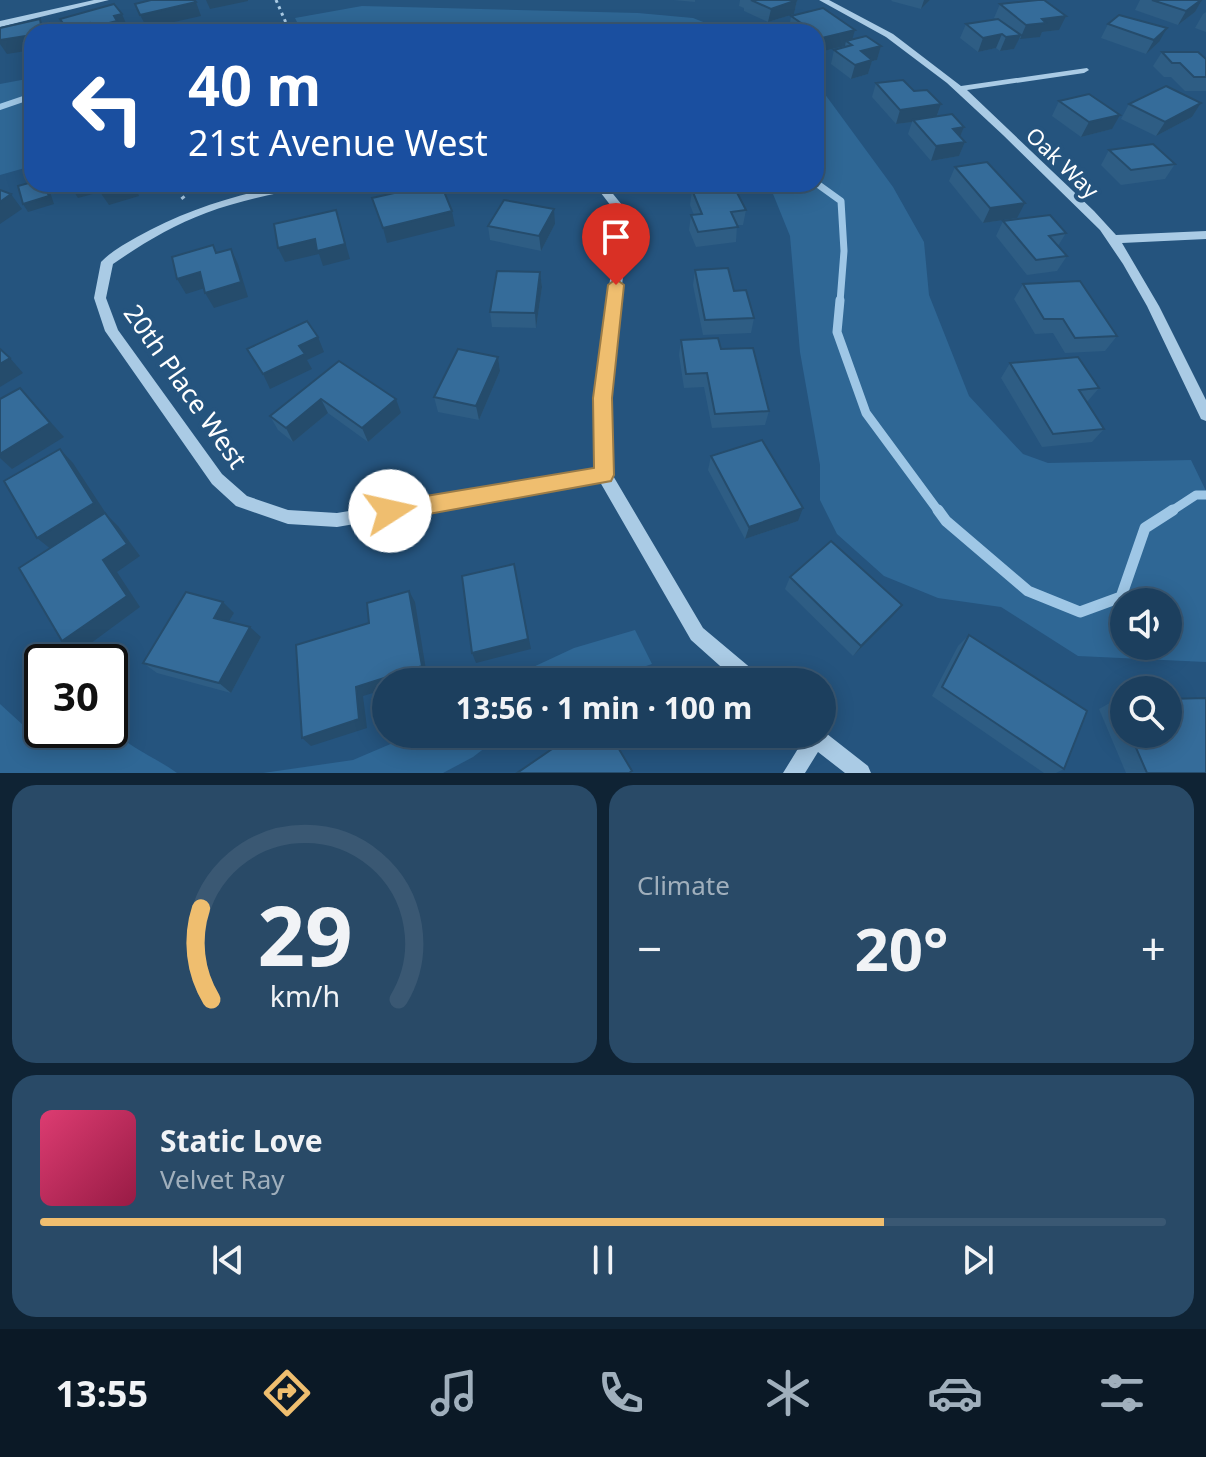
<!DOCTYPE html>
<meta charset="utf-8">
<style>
body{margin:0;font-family:"Noto Sans",sans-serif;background:#294a67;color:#f1f3f6;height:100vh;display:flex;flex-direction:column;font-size:30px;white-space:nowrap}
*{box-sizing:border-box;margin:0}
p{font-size:26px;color:#a0afbc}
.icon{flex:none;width:44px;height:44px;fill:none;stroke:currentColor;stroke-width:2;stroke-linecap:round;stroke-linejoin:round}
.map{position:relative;height:773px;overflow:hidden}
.details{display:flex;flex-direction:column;gap:12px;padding:12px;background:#0f2334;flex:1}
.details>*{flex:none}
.hud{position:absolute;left:24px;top:24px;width:800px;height:168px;border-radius:24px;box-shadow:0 4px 20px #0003,0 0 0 2px #3a5873;background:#1a4fa0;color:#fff;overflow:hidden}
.tools{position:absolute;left:1110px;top:588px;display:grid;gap:16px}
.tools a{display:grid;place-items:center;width:72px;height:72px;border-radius:50%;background:#1c3f5e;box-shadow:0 4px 20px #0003,0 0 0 2px #3a5873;font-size:40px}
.speed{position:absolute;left:24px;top:644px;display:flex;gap:16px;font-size:40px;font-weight:700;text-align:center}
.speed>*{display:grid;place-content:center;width:104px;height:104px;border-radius:50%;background:#1c3f5e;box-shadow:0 4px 20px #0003,0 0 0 2px #3a5873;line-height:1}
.speed .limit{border:4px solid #111;border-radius:12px;background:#fff;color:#111}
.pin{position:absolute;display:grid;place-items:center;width:68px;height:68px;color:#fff;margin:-82px -34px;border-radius:50% 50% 50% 0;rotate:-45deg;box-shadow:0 0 8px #0007}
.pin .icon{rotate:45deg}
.me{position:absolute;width:88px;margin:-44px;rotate:80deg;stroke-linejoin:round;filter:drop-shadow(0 0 6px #0008)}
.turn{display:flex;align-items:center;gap:28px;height:168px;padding:0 32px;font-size:36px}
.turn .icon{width:104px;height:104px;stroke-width:2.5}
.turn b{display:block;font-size:56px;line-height:68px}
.big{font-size:60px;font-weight:700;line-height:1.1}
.details .widget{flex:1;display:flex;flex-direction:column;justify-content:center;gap:12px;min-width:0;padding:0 28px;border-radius:24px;background:#294a67}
.details .dial{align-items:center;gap:0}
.dial svg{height:208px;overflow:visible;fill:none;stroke:#3a5873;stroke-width:7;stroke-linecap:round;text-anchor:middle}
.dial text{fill:#f1f3f6;stroke:none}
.song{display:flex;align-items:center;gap:24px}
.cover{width:96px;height:96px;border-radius:12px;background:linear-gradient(135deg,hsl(340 70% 55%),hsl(340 70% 35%))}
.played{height:8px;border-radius:4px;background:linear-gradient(90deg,#efbe6f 75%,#3a5873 75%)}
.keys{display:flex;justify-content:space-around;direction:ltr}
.heat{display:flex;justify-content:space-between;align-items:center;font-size:44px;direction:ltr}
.details .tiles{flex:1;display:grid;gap:12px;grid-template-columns:1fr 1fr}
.widget:last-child{grid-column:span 2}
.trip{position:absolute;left:372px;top:668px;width:464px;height:80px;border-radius:40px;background:#1c3f5e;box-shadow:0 4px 20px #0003,0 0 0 2px #3a5873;font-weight:700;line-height:80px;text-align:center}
.tabs{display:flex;height:128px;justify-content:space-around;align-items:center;background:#0b1926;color:#a0afbc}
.tabs .icon{width:56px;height:56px}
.tabs .current{color:#efbe6f}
.tabs b{font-size:36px;color:#f1f3f6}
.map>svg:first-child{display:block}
</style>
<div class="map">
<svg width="1206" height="773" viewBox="0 0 1206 773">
<rect width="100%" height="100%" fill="#25547e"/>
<g fill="#2f6795" fill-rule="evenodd">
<polygon points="362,6 638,13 693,18 729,32 314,32 301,30 295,18"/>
<polygon points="32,78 32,166 0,175 0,84"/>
<path d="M816,82l77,105 31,55 5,53 40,101 54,58 25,9 143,-3 15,31v171l-128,-6 -77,-49 -63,-9 -54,-22 -47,-42 -17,-34v-35l-20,-113 -10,-116 -21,-52h47zM1168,602v44h-44v-44z"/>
<polygon points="635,630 652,664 598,682 501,682 574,648"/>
<path d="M0,704l23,21 19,-8v13h68v-3c17,20 45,30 67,46h-177z"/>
<polygon points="414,734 503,734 473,757 443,773 263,773 353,760"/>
</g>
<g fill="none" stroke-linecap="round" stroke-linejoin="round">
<g stroke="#9fc7e6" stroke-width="6">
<polyline points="543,32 604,25 639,32"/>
<polyline points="0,107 32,96"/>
</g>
<polyline stroke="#9fc7e6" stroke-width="7" points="816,183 841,201 844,251 840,302"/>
<g stroke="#9fc7e6" stroke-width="9">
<polyline points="840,300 837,332 866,413 939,512"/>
<polyline points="1170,512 1196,495 1206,495"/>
</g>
<polyline stroke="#9fc7e6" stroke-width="11" points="938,510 946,521 1028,591 1080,612 1121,597 1145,528 1173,510"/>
<polyline stroke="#aacbe5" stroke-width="3" stroke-dasharray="3 4" stroke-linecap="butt" points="276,0 290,32"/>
<polyline stroke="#aacbe5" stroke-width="4" stroke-dasharray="3 5" stroke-linecap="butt" points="172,184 184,199"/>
<g fill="#aacbe5" fill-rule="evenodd">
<polygon points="94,0 109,0 0,27 0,21"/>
<polygon points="819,0 829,0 893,34 961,86 1087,68 1089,70 1084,73 967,90 1094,211 1116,235 1206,231 1206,239 1122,243 1159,306 1206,400 1206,421 1201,419 1147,306 1123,264 1100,230 1003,135 947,83 886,37"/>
<path d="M289,184h22l-1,2c-35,8 -70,14 -104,27 -33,12 -64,31 -93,51l-7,34 12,32 104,144 25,22 41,14 49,3 259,-43v-72l20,-169 -5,-23 -17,-22h11l17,21 6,24 -18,169 2,76 91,154 56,47 2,7h-23l-47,-42 -91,-158 -263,45 -49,-3 -52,-18 -24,-22 -107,-153 -11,-33 7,-36c9,-10 24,-18 36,-25 47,-27 98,-42 152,-53z"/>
<polygon points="822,730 868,766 871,773 845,773 818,752 805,773 783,773 804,739 801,734 822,734"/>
</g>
</g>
<g fill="#2e5d84">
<polygon points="673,0 695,0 695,2"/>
<polygon points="740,0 797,0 794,14 768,22 744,11 744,8 739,6"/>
<polygon points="892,0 930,0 921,9 891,1"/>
<polygon points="1140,0 1202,0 1195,12 1178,25 1135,10"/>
<polygon points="1000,4 1059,30 1042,32 1040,37 1019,38 1014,49 1000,51 996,48 978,52 960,38 966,24 996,19 994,18"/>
<polygon points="1206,12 1206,32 1195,28 1203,14"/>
<polygon points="791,16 855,30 852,39 881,46 877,60 872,61 868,74 851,79 831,64 834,50 844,47 845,46 819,52 816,50 816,32 792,32 789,29"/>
<polygon points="1108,24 1159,42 1146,54 1101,38"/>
<polygon points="1162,52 1206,59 1206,91 1185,91 1171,77 1164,77 1153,66"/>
<polygon points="876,83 914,91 941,104 937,116 964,127 960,137 965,142 959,156 931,161 908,134 912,122 896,124 872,97"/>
<polygon points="1059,101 1112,129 1081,137 1052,116"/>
<polygon points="1201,103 1192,117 1156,136 1121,119 1129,104"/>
<polygon points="1109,150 1175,164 1165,179 1121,185 1101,165"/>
<polygon points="955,167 1017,218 983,223 949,181"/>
<polygon points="692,190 746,210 743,225 737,225 736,242 696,247 689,230 691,215 694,215 690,205"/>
<polygon points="1003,221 1066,233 1058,246 1067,256 1057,271 1027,275 996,236"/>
<polygon points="555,224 541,251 490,240 488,226"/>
<polygon points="695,270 734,291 754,318 751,333 703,335 693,285"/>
<polygon points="540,272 542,287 536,328 492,327 490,312"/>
<polygon points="1023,284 1117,336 1105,351 1065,353 1053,333 1035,334 1014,299"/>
<polygon points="681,340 721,349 769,411 765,425 712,428 704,387 684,388 679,355"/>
<polygon points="498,357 500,371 479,420 438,412 434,397"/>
<polygon points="339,361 401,413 368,442 328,413 293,442 278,430 270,416"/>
<polygon points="1010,363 1099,388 1087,402 1104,429 1092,442 1042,447 1001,378"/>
<polygon points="711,456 798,521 745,539 708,470"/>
<polygon points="790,577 902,605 893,616 853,656 785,589"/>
<polygon points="234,613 229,621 261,637 231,693 157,673 143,663"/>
<polygon points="969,635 1064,769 1056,773 1044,773 932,696 958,646"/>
<polygon points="1124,699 1124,734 1168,734 1206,773 1126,773 1099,709 1115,700"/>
</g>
<g fill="#254c6c">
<polygon points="206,0 248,0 248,1 210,9"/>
<polygon points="797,0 794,14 768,22 771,9"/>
<polygon points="924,0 930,0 921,9"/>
<polygon points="1201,0 1202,0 1195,12 1178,25 1186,11"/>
<polygon points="196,2 201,16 147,28 140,15"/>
<polygon points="122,14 128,28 122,30 123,32 95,32 93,27 114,16"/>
<polygon points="1066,16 1059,30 1042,32 1040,37 1020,39 1026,25 1042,19"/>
<polygon points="90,23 95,32 68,32 67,29"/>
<polygon points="1167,28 1159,42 1146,54 1154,40"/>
<polygon points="855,30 851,44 846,41 845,46 819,52 822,38"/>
<polygon points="1002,34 996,48 978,52 983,38"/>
<polygon points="32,35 32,50 7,54 0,44 0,40"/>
<polygon points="1021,35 1014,49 1000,51 1006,37"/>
<polygon points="881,46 877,60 872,61 868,74 851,79 855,65 861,51"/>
<polygon points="1201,103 1192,117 1156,136 1165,122"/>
<polygon points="941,104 936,118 913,120 912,122 896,124 900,110"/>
<polygon points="1120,115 1112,129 1081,137 1089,122"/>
<polygon points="964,127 958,142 953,129"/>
<polygon points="965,142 959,156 931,161 936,146"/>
<polygon points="44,184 46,184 48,186 54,204 28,212 23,204"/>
<polygon points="69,184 135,184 139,196 109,205 100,192 78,198"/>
<polygon points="11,194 22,209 0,224 0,202"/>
<polygon points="1025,203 1017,218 983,223 990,208"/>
<polygon points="554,209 555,224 541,251 539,236"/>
<polygon points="336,210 350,259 323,266 319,254 285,262 278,248"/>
<polygon points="452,211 455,226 387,243 383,228"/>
<polygon points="231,249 238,264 248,297 214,308 205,293"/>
<polygon points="200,272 208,287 186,294 177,279"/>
<polygon points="540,272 542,287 536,328 535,313"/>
<polygon points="318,337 324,352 307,360 312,369 270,389 263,374 299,346"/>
<polygon points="498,357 500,371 479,420 476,406"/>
<polygon points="10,358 23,373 0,387 0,364"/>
<polygon points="20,388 64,437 12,469 0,458 0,454"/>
<polygon points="321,399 328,413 293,442 286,428"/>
<polygon points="396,399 401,413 368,442 362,428"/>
<polygon points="60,449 73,463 107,515 118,526 140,556 117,572 140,607 79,652 62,641 103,560 52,550 37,538"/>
<polygon points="803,508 798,521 745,539 749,527"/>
<polygon points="516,576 531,649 476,663 472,653"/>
<polygon points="409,591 415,602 427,676 408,682 386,682 386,689 363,696 367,728 311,746 302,738 356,687"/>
<polygon points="223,602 234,613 225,628 214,618"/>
<polygon points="902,605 893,616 853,656 861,646"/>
<polygon points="250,627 261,637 231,693 219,683"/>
</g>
<g fill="#356c9a" stroke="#254c6c" stroke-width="2">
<polygon points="151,0 194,0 196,2 140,15 135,4"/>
<polygon points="751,0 797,0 771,9"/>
<polygon points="1038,0 1044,0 1066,16 1042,19 1046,23 1026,25 1000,4"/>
<polygon points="1152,0 1201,0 1186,11"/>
<polygon points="114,4 122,14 114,16 117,21 93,27 90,23 67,29 60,19"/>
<polygon points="823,8 855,30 822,38 816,34 816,32 814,32 791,16"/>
<polygon points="1119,15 1167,28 1154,40 1108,24"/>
<polygon points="40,19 41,25 49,23 51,32 32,32 32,35 0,40 0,28"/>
<polygon points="998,19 1021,35 1006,37 1002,34 983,38 966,24"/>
<polygon points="866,36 881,46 861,51 872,60 855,65 834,50 852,45 846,41"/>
<polygon points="1162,52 1198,52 1206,59 1206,77 1194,77 1180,63 1172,63"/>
<polygon points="903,80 914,91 927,90 941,104 900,110 876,83"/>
<polygon points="1166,86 1201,103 1165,122 1129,104"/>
<polygon points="1089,94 1120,115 1089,122 1059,101"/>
<polygon points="952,114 964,127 953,129 965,142 936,146 913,120"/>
<polygon points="1153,144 1175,164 1131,170 1109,150"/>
<polygon points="987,162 1025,203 990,208 955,167"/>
<polygon points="32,182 32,184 44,184 49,196 23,204 18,186"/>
<polygon points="98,184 121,184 99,190"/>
<polygon points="434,184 441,184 452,211 383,228 372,198"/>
<polygon points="733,185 746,210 731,212 738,227 698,232 691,215 702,214 692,190"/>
<polygon points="0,190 11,194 0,202"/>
<polygon points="504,200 554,209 539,236 488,226"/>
<polygon points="336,210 345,244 317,251 315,239 278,248 274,224"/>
<polygon points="1050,215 1066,233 1049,236 1067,256 1036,260 1003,221"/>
<polygon points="213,245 216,253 231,249 241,282 205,293 200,272 177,279 172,257"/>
<polygon points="728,268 734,291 746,290 754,318 705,320 695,270"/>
<polygon points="497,271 540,272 535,313 490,312"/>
<polygon points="1080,281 1117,336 1075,338 1063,319 1044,319 1023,284"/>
<polygon points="307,321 318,337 299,346 305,354 263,374 247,349"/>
<polygon points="718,338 721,349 753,348 769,411 715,414 707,373 686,374 681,340"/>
<polygon points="0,349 10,358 0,364"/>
<polygon points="458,349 498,357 476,406 434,397"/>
<polygon points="1078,357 1099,388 1079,390 1104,429 1053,434 1010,363"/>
<polygon points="339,361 396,399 362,428 321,399 286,428 270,416"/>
<polygon points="20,388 50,423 0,454 0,399"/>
<polygon points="762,440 803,508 749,527 711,456"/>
<polygon points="60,449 94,503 37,538 4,481"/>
<polygon points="105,513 127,544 103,560 127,596 62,641 19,568"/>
<polygon points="831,541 902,605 861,646 790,577"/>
<polygon points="514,564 528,639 472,653 462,576"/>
<polygon points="409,591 422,666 356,687 359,719 302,738 296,645 369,623 367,603"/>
<polygon points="186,592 223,602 214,618 250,627 219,683 143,663"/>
<polygon points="969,635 1087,711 1064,769 942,687"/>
<polygon points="1206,698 1206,773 1147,773 1130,734 1168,734 1168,699"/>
<polygon points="1124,699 1124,720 1115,700"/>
<polygon points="574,734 610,734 632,771 629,773 517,773"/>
</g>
<polygon fill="#efbe6f" stroke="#9b7c48" stroke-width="2" points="616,279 624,285 612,398 614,475 611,481 390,521 383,518 380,511 383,505 390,502 594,468 593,398 608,285"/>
<g text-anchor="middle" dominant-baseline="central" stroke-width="8" stroke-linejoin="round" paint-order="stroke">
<g font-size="22" fill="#fff" stroke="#25547e">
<text transform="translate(1063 162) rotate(44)">Oak Way</text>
</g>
<g font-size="26" fill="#fff" stroke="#25547e">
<text transform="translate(186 386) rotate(55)">20th Place West</text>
</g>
</g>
</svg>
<div class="tools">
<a><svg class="icon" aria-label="sound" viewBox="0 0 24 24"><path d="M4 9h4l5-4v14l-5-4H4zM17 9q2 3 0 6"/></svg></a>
<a><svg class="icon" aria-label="search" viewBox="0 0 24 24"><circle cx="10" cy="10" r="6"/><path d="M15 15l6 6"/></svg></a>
</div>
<div class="speed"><div class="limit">30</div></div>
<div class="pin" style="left:616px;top:285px;background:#d93025"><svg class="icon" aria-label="arrive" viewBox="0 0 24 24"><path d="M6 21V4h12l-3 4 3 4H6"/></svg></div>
<svg class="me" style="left:390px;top:511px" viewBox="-20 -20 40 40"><circle r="19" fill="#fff"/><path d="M0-13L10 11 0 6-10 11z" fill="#efbe6f"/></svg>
<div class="trip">13:56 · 1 min · 100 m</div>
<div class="hud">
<div class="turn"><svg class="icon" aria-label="left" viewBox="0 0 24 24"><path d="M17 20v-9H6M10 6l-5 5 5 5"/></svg><div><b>40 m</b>21st Avenue West</div></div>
</div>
</div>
<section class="details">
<div class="tiles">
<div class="widget dial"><svg viewBox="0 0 100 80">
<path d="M14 69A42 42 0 1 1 86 69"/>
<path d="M14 69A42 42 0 0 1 10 34" stroke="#efbe6f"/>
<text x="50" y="56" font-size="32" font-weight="700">29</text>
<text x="50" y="72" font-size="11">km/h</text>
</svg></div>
<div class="widget"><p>Climate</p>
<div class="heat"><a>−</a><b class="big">20°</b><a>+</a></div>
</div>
<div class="widget">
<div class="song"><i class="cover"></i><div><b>Static Love</b><p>Velvet Ray</p></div></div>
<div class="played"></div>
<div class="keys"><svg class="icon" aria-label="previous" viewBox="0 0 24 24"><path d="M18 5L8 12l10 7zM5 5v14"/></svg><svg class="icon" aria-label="pause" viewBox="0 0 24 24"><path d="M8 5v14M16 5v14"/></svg><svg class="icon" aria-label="next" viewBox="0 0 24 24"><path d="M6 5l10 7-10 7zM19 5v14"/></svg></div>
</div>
</div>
</section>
<nav class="tabs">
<b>13:55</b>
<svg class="icon current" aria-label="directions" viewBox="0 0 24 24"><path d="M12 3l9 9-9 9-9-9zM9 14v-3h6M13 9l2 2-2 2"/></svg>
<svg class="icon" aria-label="music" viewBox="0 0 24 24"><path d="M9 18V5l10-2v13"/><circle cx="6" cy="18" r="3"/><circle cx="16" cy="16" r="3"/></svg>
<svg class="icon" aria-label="phone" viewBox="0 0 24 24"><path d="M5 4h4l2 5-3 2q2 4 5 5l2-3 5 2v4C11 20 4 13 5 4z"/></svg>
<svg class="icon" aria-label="climate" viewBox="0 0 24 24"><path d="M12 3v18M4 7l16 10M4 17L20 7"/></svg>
<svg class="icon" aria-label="car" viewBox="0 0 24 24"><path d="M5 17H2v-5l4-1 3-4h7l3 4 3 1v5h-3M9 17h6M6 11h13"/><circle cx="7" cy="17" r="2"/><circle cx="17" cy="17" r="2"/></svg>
<svg class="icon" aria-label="filters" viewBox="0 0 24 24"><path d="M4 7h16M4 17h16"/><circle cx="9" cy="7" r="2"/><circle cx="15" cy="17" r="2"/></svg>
</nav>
